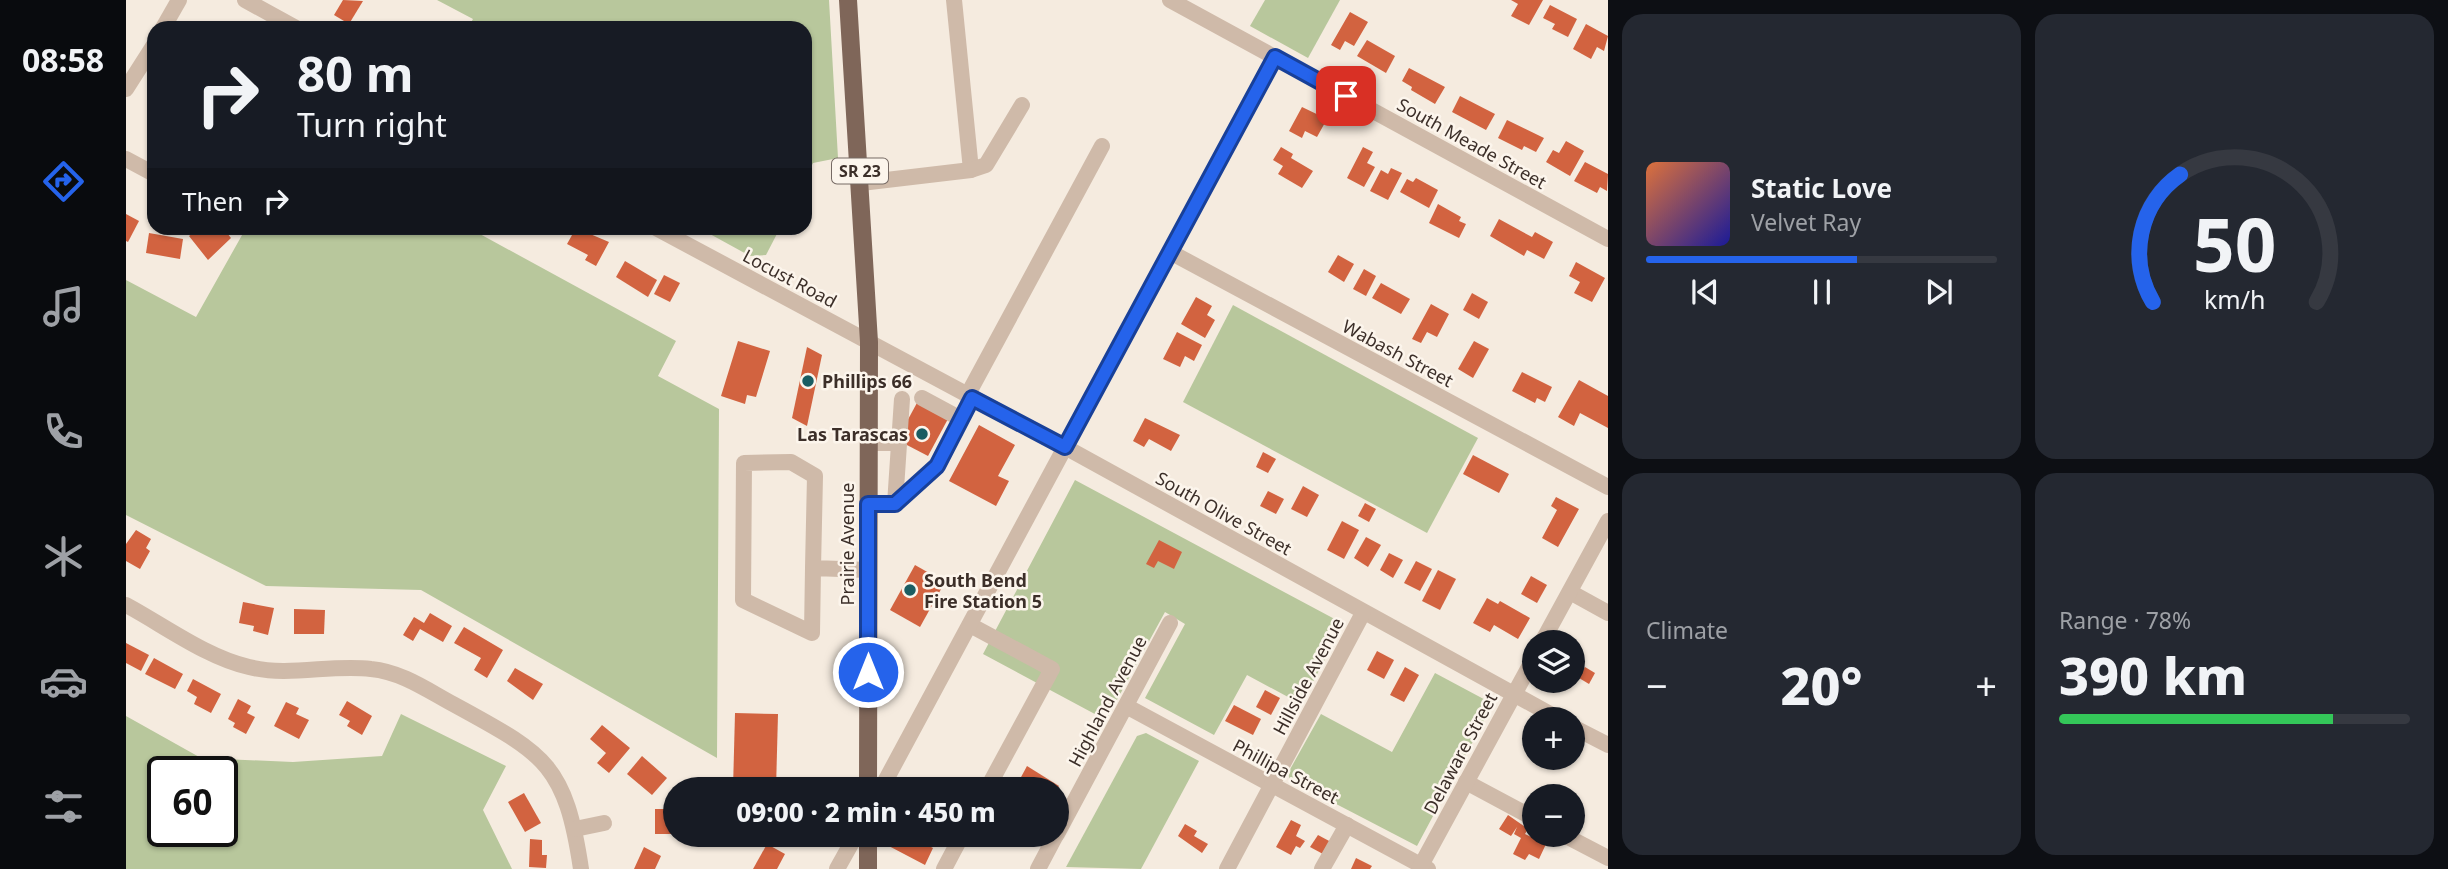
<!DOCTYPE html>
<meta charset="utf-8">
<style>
body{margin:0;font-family:"Noto Sans",sans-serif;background:#242831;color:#f1f3f6;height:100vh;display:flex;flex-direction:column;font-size:26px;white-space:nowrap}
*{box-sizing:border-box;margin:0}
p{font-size:23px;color:#9ea1a6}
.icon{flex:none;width:38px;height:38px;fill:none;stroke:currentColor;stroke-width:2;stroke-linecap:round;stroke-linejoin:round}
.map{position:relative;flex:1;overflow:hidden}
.details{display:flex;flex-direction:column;gap:14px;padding:14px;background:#0d0f14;width:840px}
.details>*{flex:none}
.guide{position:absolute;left:21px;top:21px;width:665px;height:214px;border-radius:21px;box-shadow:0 2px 5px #0004;background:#171b24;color:#f1f3f6;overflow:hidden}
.tools{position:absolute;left:1396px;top:630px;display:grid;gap:14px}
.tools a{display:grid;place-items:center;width:63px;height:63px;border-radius:50%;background:#171b24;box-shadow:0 2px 5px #0004;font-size:35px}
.speed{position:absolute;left:21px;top:756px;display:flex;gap:14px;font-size:35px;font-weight:700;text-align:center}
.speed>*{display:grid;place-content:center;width:91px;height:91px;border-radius:50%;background:#171b24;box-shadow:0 2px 5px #0004;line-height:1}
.speed .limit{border:4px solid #111;border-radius:10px;background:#fff;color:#111}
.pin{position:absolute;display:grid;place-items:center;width:60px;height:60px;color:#fff;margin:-30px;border-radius:14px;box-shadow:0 4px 10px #0006}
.me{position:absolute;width:77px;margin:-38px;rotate:0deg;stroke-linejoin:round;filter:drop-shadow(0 0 5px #0008)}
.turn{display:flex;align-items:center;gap:24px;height:147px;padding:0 35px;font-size:32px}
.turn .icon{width:91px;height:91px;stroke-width:2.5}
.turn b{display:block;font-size:49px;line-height:60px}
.then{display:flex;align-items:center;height:66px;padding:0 35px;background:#0003;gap:14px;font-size:26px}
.big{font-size:52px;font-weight:800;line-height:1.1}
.details .widget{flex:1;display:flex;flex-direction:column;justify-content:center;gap:10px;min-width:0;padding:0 24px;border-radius:21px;background:#242831}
.details .dial{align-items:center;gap:0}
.dial svg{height:182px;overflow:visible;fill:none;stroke:#363941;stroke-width:7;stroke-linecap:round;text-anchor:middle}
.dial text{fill:#f1f3f6;stroke:none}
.song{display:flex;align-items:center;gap:21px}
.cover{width:84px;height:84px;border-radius:10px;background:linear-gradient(135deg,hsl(20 70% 55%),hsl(240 70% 35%))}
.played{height:7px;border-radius:4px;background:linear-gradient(90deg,#2563eb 60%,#363941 60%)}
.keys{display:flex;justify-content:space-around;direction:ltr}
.heat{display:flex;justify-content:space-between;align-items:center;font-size:38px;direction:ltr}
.charge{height:10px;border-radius:5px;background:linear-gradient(90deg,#34c759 78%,#363941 0)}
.details .tiles{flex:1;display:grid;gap:14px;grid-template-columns:repeat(2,1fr)}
.trip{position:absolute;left:537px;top:777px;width:406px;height:70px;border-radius:35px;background:#171b24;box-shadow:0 2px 5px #0004;font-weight:800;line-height:70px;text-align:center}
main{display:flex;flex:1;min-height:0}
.menu{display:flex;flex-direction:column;width:126px;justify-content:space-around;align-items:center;background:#090b0e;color:#9ea1a6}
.menu .icon{width:49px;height:49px}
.menu .active{color:#2563eb}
.menu b{font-size:32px;color:#f1f3f6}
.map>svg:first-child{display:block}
</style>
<main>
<nav class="menu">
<b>08:58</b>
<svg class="icon active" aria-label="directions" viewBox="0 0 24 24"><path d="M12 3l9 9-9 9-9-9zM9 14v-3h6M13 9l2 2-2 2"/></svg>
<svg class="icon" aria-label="music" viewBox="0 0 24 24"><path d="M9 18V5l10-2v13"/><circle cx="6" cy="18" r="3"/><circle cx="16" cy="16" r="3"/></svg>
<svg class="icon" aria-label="phone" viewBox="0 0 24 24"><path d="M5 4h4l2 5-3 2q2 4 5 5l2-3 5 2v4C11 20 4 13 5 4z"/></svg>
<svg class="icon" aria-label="climate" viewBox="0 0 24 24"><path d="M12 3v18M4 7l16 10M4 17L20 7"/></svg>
<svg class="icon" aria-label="car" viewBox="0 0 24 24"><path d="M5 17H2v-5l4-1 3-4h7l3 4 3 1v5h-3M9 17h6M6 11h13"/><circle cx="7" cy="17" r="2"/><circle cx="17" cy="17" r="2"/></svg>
<svg class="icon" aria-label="filters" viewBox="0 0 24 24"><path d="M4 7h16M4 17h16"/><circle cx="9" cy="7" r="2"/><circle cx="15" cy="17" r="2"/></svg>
</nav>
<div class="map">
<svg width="1482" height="869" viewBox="0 0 1482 869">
<rect width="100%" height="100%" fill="#f5ebdf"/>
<g fill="#b8c79c" fill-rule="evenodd">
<polygon points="311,0 703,0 712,158 687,163 679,179 679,28 342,28 347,19"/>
<polygon points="1139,0 1214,0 1182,58 1124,26"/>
<polygon points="120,228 343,228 550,341 532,376 593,409 591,758 295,590 140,586 0,515 0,280 70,317"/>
<polygon points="573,228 654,228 640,255 624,256"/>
<polygon points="1107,305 1352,438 1301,533 1057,402"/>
<polygon points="949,480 1218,624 1175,704 1121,675 1088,735 1019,698 1059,624 1039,612 980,720 857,654"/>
<polygon points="1309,673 1367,704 1291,846 1164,780 1162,773 1195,714 1266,752"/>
<path d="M275,714l105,52 -23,44 29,59h-386v-153l75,42 92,4 89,-6zM37,772h59v59h-59z"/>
<polygon points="1020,733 1073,761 1015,869 940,867 1011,736"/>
</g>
<g fill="#d26340">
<polygon points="217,0 237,1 223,24 208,15"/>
<polygon points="1385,0 1417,0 1403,25 1385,16 1392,4"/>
<polygon points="1424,5 1451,19 1442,37 1426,29 1429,24 1417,18"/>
<polygon points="1224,12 1242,22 1228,46 1219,41 1214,50 1205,45"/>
<polygon points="1460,24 1482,36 1478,51 1471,47 1465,59 1447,49"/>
<polygon points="1241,40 1269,56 1260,73 1231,56"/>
<polygon points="1283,68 1319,87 1309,104 1285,90 1286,87 1276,81"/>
<polygon points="1334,96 1369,114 1360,130 1326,112"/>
<polygon points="1176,107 1201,119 1191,137 1179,131 1176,138 1163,131"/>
<polygon points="1381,120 1418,138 1410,152 1398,146 1396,150 1372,138"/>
<polygon points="1440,141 1458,151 1444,176 1420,162 1427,150 1433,153"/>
<polygon points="1155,147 1167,154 1165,158 1187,171 1176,188 1152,174 1157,166 1147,160"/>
<polygon points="1237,147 1247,152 1241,163 1249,167 1238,187 1221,178"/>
<polygon points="1459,162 1482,174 1481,191 1474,187 1471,193 1448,181"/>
<polygon points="1265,168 1276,173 1262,200 1244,191 1255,170 1262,174"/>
<polygon points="1290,178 1312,190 1303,208 1274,192 1281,179 1287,182"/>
<polygon points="1312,204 1335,217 1333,221 1340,224 1333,238 1303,223"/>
<polygon points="0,214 13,221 2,242 0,241"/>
<polygon points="1373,219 1406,237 1409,232 1427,242 1418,259 1401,250 1398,256 1364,236"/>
<polygon points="74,228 83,228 87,232 97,228 105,238 82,260 63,236"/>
<polygon points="450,228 483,242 470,266 459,260 462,255 441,244"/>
<polygon points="23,233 57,239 54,259 20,253"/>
<polygon points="1212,255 1228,264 1218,282 1202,272"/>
<polygon points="499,261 531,280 522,297 490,277"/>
<polygon points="1450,262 1479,278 1466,302 1448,293 1454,282 1443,276"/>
<polygon points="1238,269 1250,276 1240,296 1227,289"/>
<polygon points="538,275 554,283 544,302 528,294"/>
<polygon points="1255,283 1284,299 1275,314 1246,298"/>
<polygon points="1346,293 1362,302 1353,319 1337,310"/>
<polygon points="1070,297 1086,306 1081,315 1089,320 1079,338 1055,324"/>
<polygon points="1305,304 1323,314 1311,337 1301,332 1295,343 1286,339"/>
<polygon points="1051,332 1076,345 1068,361 1059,356 1054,367 1037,359"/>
<polygon points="612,341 644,351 630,397 621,395 619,404 595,396"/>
<polygon points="1348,341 1363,349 1347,378 1332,369"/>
<polygon points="681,347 696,355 681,426 666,418"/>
<polygon points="1396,372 1426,387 1419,402 1411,398 1409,403 1386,391"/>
<polygon points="1453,380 1482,396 1482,428 1454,413 1448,426 1432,417"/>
<polygon points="792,401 823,417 802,456 779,444 779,425"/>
<polygon points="1019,418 1054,435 1045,451 1023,439 1018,447 1007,441"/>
<polygon points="853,425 889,445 872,476 883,481 870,506 823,481"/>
<polygon points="1137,452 1150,459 1142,473 1130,467"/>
<polygon points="1347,455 1383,474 1373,493 1337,474"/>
<polygon points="1177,486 1193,495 1181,517 1165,509"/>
<polygon points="1142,491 1158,499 1150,514 1134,506"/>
<polygon points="1430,497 1453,509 1432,547 1416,538 1431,510 1425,506"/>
<polygon points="1239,503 1250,509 1243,522 1232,516"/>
<polygon points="1216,521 1233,530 1218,559 1201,550"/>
<polygon points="10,530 25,539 20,548 24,551 14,569 0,561 0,544"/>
<polygon points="1240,537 1255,545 1242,567 1228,558"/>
<polygon points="1033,540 1056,552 1048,569 1032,561 1028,568 1020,564"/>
<polygon points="1263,553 1277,560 1267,578 1254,570"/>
<polygon points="1290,561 1306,569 1294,591 1278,583"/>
<polygon points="789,565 819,582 794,627 764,610"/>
<polygon points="1312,570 1330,579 1314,610 1296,601"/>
<polygon points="1405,576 1421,585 1411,603 1395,594"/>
<polygon points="1361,598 1372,604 1374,601 1404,618 1392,639 1368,625 1364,632 1347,623"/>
<polygon points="117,602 148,608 142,635 127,631 128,626 113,623"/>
<polygon points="168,609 199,610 198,634 168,634"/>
<polygon points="304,613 326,626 317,642 294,629 287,641 277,635 288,617 298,623"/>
<polygon points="338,627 377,650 361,678 348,670 355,658 328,643"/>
<polygon points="0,643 23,655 15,671 0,663"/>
<polygon points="1251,651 1268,660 1258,679 1241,670"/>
<polygon points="28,658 57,674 49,689 19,674"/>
<polygon points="1279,667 1293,675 1278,702 1264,695"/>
<polygon points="1459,667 1469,673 1463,684 1453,678"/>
<polygon points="389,668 417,684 407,700 381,681"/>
<polygon points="67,679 95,694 85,713 68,704 71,697 61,691"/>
<polygon points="1139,690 1154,698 1145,715 1130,707"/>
<polygon points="112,699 125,706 121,713 129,717 120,734 107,727 109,723 102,719"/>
<polygon points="221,701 246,716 236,735 221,726 224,721 213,715"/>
<polygon points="160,702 173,708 170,714 183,720 173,739 148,726"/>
<polygon points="1108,705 1135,719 1127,735 1099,721"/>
<polygon points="609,713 652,714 650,789 607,789"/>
<polygon points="476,725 504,748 483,773 471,763 480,753 464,739"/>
<polygon points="516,756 541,778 526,795 501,774"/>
<polygon points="901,766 933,786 931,789 907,789 894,779"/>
<polygon points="398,793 415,823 399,832 382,802"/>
<rect x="529" y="809" width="18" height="25"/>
<polygon points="1382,815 1402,829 1399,834 1420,844 1413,859 1403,854 1399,860 1387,854 1395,838 1388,834 1391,827 1385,836 1373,829"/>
<polygon points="1165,820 1175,825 1170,836 1179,841 1174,848 1170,846 1165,855 1150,847"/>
<polygon points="1059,824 1071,831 1068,836 1082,844 1076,853 1052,836"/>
<polygon points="764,835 789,835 787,838 807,848 799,865 759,844"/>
<polygon points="1192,835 1205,842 1197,854 1184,847"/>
<polygon points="404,839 416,840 416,855 421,855 420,868 403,867"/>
<polygon points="641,844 659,854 651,869 627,869"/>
<polygon points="518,847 535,856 529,869 508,869"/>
<polygon points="1230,858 1246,866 1244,869 1225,869"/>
</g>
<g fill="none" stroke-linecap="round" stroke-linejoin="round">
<g stroke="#cfbaa9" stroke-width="16">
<polyline points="119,0 170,28"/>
<polyline points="828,0 845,170"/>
<polyline points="1044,0 1482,239"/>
<polyline points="37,28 53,0"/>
<polyline points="0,89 28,45"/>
<polyline points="0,159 28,174"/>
<polyline points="735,183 845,170 860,165 896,105"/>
<polyline points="530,228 939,447 1433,719"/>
<polyline points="1044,252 1482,487"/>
<polyline points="841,396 976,146"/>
<polyline points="796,398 835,419"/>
<polyline points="742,443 773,443"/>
<polyline points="742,504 769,504 811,466 846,398"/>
<polyline points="769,504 776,399"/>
<polyline points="687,568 689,476 665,462 618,463 617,600 686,633 687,568 742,570"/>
<polyline points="1444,592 1482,613"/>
<path d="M0,605c39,21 80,52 123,62 40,10 82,-3 122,2 31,3 56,21 82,35 91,50 112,58 128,165"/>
<polyline points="844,625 926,669 861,789"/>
<polyline points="1416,642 1482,521"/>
<polyline points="1000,706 1302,869"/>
<polyline points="1447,727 1482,745"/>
<polyline points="1340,782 1409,819"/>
<polyline points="755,789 1149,57"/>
<polyline points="449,829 478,823"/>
<polyline points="931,834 1044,623"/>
<polyline points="1438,835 1482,858"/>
<polyline points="711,869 730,835"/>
<polyline points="818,869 836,835"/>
<polyline points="912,869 930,835"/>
<polyline points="1101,869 1237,613"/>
<polyline points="1196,869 1221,825"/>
<polyline points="1293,869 1409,656"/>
</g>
<g stroke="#7f6659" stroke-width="18">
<polyline points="722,0 743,342 742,789"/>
<polyline points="742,869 742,835"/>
</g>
</g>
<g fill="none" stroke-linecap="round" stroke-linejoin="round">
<defs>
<polyline id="route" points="742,672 742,504 769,504 811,466 846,398 939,447 1149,57 1220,96"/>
</defs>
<use href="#route" stroke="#184099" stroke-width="18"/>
<use href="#route" stroke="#2563eb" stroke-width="12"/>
</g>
<g fill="#1a5d62" stroke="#fcf5ec" stroke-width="2.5">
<circle cx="682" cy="381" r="7"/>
<circle cx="796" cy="434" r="7"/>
<circle cx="784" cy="590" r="7"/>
</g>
<g text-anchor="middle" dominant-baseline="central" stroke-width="5" stroke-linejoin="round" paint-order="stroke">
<rect fill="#fcf5ec" stroke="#766a64" stroke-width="2" x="706" y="158.5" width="56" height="25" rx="5"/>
<g font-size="16" font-weight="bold" fill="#3c2f29">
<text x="734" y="171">SR 23</text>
</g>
<g font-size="18" fill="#3c2f29" stroke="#fcf5ec">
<text transform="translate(1346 143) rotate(29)">South Meade Street</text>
<text transform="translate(664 278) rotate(28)">Locust Road</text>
<text transform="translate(1272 353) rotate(28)">Wabash Street</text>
<text transform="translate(1098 513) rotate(29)">South Olive Street</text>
<text transform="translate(721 544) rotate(-90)">Prairie Avenue</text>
<text transform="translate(1182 676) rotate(-62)">Hillside Avenue</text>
<text transform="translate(981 701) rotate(-62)">Highland Avenue</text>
<text transform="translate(1334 753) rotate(-62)">Delaware Street</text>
<text transform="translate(1160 771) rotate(28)">Phillipa Street</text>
</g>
<g font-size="18" font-weight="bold" fill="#3c2f29" stroke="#fcf5ec" text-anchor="start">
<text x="696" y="381">Phillips 66</text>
<text x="782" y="434" text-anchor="end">Las Tarascas</text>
<text x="798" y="580">South Bend<tspan x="798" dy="21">Fire Station 5</tspan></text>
</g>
</g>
</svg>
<div class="tools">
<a><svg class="icon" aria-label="layers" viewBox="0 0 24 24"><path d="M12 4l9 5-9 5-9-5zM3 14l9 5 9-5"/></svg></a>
<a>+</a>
<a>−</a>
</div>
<div class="speed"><div class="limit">60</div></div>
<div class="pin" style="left:1220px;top:96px;background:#d93025"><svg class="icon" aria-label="arrive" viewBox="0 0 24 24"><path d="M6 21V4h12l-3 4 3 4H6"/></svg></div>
<svg class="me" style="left:742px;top:672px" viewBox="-20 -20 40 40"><circle r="17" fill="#2563eb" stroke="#fff" stroke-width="3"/><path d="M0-11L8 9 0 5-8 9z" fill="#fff"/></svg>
<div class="trip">09:00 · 2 min · 450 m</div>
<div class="guide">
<div class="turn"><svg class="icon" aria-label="right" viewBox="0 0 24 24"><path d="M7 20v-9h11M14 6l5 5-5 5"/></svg><div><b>80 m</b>Turn right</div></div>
<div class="then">Then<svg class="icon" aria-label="right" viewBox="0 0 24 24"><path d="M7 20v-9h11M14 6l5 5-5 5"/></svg></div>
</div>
</div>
<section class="details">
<div class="tiles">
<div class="widget">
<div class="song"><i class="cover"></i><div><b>Static Love</b><p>Velvet Ray</p></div></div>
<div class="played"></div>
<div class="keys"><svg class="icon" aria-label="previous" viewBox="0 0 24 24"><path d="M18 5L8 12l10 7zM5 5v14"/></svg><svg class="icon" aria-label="pause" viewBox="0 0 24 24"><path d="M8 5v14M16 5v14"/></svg><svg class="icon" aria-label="next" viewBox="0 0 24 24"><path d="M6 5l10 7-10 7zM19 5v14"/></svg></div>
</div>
<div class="widget dial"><svg viewBox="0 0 100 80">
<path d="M14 69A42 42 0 1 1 86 69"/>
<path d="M14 69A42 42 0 0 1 26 13" stroke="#2563eb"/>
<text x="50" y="56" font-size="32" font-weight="700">50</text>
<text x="50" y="72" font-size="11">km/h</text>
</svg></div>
<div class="widget"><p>Climate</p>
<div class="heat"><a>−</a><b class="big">20°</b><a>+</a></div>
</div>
<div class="widget"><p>Range · 78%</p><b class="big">390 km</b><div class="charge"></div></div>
</div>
</section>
</main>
